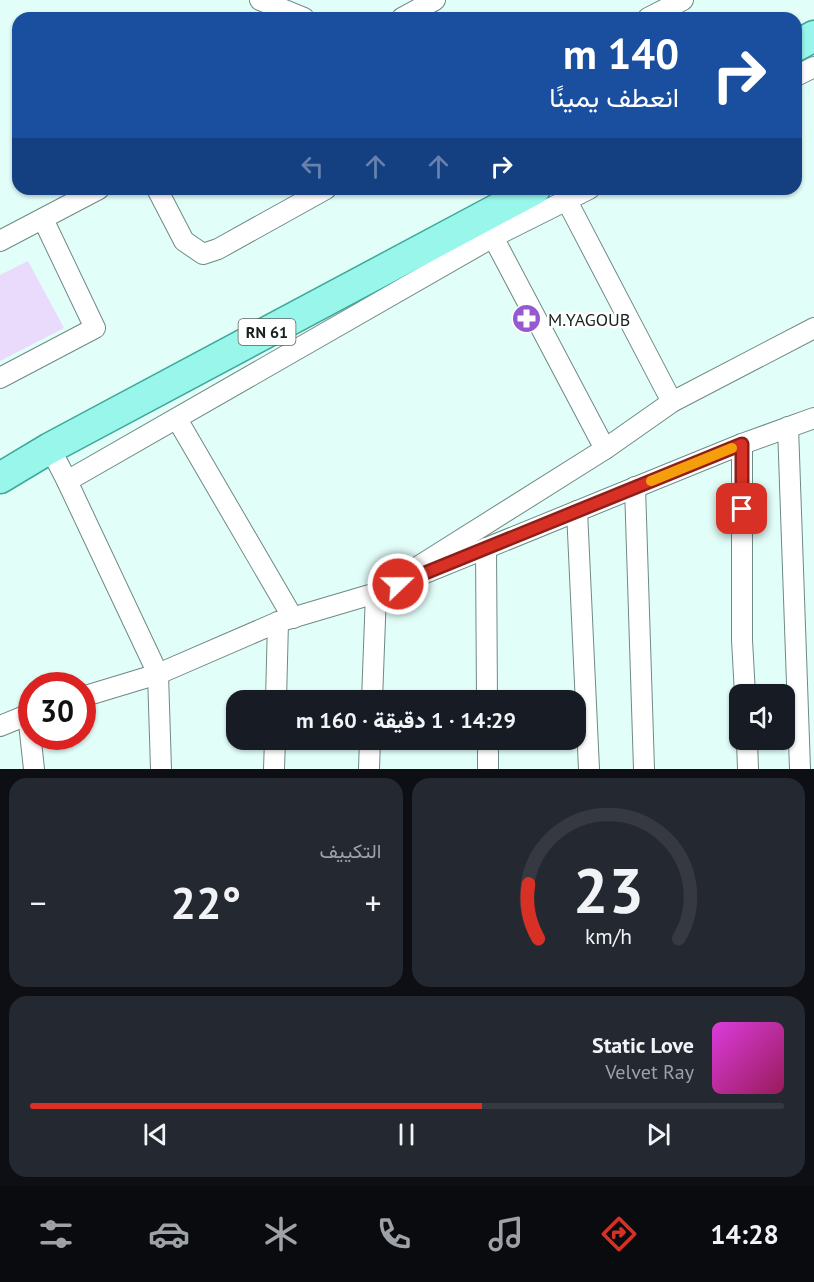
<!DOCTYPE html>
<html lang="ar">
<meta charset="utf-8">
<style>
body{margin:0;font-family:"PT Sans",Vazirmatn,sans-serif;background:#242831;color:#f1f3f6;direction:rtl;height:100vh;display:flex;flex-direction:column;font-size:22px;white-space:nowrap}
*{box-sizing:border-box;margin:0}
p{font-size:20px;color:#9ea1a6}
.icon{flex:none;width:33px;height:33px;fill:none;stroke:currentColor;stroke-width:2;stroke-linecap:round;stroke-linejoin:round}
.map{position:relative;height:769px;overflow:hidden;direction:ltr}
.details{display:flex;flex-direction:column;gap:9px;padding:9px;background:#0d0f14;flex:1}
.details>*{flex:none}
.hud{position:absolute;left:12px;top:12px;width:790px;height:183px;border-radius:18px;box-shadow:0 2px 4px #0004;direction:rtl;background:#1a4fa0;color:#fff;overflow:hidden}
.tools{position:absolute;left:729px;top:684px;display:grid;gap:12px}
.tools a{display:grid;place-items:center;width:66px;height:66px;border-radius:12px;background:#171b24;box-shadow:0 2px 4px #0004;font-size:30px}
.speed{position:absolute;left:18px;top:672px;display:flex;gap:12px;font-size:30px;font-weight:700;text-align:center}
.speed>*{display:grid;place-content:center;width:78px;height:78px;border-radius:50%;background:#171b24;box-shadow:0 2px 4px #0004;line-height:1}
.speed .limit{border:9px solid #d22;background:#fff;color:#111}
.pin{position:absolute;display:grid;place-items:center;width:51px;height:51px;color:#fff;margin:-26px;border-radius:12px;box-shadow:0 3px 9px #0006}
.me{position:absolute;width:66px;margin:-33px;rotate:68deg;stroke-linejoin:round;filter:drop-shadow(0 0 4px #0008)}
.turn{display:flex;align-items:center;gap:21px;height:126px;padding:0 24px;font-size:27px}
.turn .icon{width:78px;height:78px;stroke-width:2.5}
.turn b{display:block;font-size:42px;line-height:51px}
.lanes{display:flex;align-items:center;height:57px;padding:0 24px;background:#0003;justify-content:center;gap:30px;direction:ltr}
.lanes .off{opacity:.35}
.big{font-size:45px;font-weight:800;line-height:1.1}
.details .widget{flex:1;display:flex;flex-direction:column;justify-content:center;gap:9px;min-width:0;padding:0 21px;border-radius:18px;background:#242831}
.details .dial{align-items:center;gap:0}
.dial svg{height:156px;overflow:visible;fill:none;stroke:#363941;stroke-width:7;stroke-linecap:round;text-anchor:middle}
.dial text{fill:#f1f3f6;stroke:none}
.song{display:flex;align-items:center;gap:18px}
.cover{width:72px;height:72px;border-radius:9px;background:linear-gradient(135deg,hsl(300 70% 55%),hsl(330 70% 35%))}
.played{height:6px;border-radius:3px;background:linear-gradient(90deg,#d93025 60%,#363941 60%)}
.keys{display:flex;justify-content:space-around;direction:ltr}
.heat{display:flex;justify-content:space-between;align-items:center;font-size:33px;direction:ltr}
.details .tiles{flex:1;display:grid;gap:9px;grid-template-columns:1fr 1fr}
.widget:last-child{grid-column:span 2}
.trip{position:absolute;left:226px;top:690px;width:360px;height:60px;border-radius:18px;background:#171b24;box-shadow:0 2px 4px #0004;font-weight:800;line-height:60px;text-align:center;direction:rtl}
.tabs{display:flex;height:96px;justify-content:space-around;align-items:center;background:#090b0e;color:#9ea1a6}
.tabs .icon{width:42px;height:42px}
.tabs .on{color:#d93025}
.tabs b{font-size:27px;color:#f1f3f6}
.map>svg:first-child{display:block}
</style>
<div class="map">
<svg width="814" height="769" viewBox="0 0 814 769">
<rect width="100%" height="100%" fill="#e2fef9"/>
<polygon fill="#eadbfc" points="28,261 64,328 0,361 0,275"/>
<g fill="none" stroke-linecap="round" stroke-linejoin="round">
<defs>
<g id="minor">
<polyline points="260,0 304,18"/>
<polyline points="402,18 435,0"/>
<polyline points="648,18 683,0"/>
<polyline points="796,76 814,67"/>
<polyline points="157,189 184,241 203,254 218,249 326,189"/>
<polyline points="567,201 672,402"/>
<polyline points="493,237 605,449"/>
<polyline points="0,241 99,189"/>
<polyline points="0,378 95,328 43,219"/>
<polyline points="177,419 293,618"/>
<polyline points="788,427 800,769"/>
<polyline points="742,444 742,640 745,694"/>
<polyline points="50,448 67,481 158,674 161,769"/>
<polyline points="67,481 493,237 589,189"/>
<polyline points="635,487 644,769"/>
<polyline points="577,511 589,769"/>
<polyline points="486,548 487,700"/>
<polyline points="419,566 605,449 672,402 814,328"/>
<polyline points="82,697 158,674 278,622 376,593 742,444 814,418"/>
<polyline points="276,700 278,622"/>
<polyline points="372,700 376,593 386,586"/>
<polyline points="28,714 34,769"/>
<polyline points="0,726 32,713"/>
<polyline points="488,740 488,769"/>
<polyline points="747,740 748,769"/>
<polyline points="274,769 275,740"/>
<polyline points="369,769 370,740"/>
</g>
<g id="primary">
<polyline points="796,46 814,36"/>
<polyline points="0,478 50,448 535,189"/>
</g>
</defs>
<use href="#minor" stroke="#708985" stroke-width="22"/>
<use href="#primary" stroke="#3fa89a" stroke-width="33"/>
<use href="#minor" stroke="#fff" stroke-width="20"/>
<use href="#primary" stroke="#98f6ea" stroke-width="30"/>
</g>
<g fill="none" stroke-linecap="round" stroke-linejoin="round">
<defs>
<polyline id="route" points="398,584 742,444 742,509"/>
</defs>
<use href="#route" stroke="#8d1f18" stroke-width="15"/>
<use href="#route" stroke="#d93025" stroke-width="10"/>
<polyline stroke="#f59e0b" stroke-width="10" points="651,481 732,448"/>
</g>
<defs>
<symbol id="pharmacy-disc" viewBox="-11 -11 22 22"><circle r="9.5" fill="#9759cf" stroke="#fff"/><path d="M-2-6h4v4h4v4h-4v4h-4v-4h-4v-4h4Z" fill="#fff"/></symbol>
</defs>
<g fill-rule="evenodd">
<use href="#pharmacy-disc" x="510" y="302" width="33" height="33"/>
</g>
<g text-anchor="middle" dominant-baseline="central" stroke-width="5" stroke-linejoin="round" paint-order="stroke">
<rect fill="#fff" stroke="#5d6463" stroke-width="1.5" x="238.5" y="319" width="57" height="26" rx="4.5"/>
<g font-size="16" font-weight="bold" fill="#172120">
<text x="267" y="332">RN 61</text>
</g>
<g font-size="18" fill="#172120" stroke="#fff" text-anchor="start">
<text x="548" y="319">M.YAGOUB</text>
</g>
</g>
</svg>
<div class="tools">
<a><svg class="icon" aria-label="sound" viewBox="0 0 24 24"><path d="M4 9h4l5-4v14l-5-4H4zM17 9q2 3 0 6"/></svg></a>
</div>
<div class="speed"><div class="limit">30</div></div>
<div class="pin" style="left:742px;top:509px;background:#d93025"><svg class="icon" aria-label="arrive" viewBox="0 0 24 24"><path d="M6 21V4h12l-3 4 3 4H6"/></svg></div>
<svg class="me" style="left:398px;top:584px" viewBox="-20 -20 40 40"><circle r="17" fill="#d93025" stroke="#fff" stroke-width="3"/><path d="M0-11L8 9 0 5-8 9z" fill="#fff"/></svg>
<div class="trip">14:29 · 1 دقيقة · 160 m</div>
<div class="hud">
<div class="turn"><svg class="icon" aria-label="right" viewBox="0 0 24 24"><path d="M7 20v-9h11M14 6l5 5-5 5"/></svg><div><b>140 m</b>انعطف يمينًا</div></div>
<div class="lanes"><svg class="icon off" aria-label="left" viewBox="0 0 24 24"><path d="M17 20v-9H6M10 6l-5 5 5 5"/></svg><svg class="icon off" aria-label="ahead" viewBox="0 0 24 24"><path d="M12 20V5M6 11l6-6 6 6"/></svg><svg class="icon off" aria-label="ahead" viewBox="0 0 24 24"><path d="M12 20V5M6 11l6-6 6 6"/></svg><svg class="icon" aria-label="right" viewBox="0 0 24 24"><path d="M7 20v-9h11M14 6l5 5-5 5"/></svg></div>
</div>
</div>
<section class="details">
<div class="tiles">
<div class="widget dial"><svg viewBox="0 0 100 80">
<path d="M14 69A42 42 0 1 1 86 69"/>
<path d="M14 69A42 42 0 0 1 9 41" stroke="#d93025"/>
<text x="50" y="56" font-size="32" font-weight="700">23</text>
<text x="50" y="72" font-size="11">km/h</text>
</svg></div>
<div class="widget"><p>التكييف</p>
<div class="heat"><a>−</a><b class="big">22°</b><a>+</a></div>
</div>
<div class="widget">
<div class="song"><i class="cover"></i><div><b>Static Love</b><p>Velvet Ray</p></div></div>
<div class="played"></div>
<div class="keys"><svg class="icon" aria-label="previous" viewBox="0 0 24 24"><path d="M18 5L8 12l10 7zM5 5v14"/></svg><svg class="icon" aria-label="pause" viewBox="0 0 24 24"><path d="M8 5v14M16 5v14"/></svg><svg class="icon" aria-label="next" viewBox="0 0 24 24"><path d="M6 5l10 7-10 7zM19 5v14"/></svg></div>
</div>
</div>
</section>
<nav class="tabs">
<b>14:28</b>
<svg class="icon on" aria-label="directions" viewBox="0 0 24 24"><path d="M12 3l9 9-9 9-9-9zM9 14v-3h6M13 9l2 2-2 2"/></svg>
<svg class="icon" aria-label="music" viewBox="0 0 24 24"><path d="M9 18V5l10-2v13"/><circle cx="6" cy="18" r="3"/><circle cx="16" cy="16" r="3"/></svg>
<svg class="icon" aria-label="phone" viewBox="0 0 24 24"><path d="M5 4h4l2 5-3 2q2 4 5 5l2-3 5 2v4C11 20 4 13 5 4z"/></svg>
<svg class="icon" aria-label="climate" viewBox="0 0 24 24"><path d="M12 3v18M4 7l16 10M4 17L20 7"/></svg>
<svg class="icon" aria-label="car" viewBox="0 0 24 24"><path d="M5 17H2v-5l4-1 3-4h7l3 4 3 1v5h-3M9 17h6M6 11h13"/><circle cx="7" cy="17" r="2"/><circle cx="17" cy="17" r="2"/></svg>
<svg class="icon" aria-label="filters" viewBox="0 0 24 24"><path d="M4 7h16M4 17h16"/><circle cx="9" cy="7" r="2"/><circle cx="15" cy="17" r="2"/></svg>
</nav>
